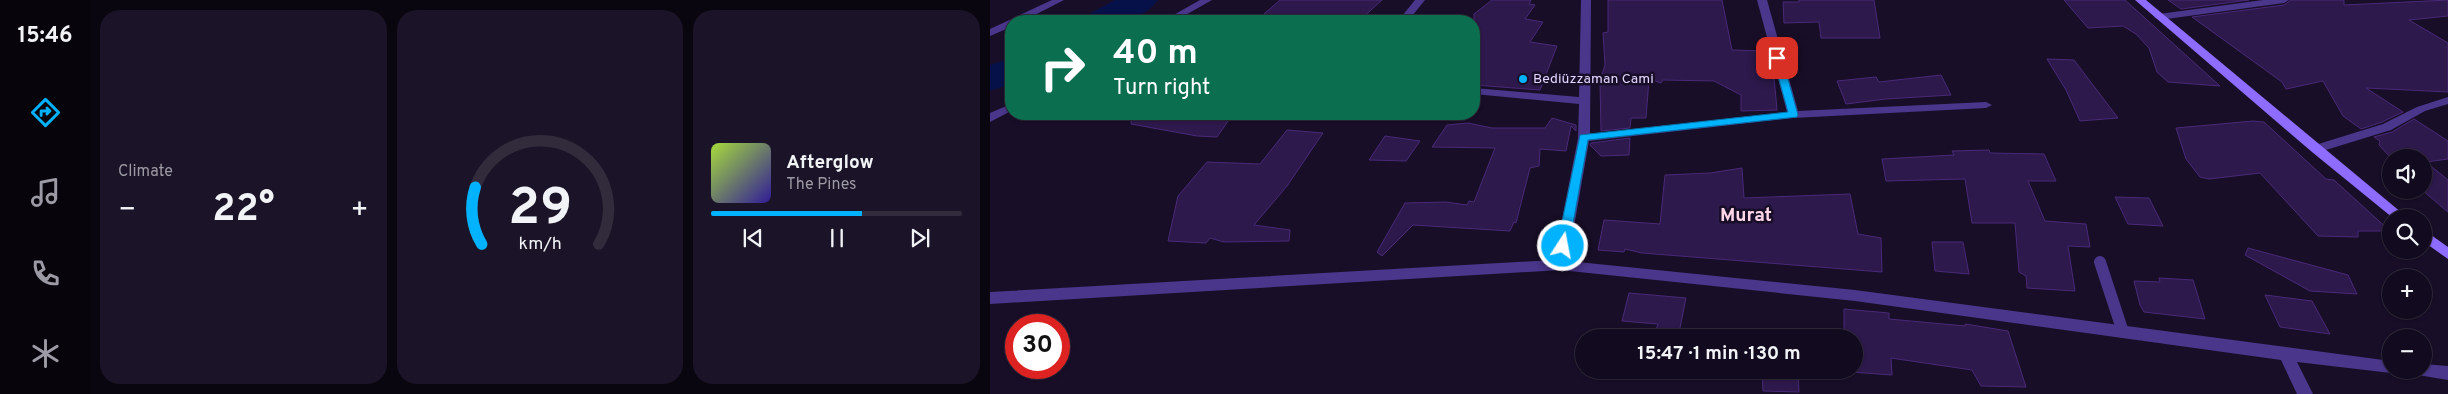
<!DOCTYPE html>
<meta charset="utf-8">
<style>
body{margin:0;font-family:Overpass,sans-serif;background:#1b1327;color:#f1f3f6;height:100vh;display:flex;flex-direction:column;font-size:19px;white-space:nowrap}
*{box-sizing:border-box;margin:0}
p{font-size:16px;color:#9c9aa4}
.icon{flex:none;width:28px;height:28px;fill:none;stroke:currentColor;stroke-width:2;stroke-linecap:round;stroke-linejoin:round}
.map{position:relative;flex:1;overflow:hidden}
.sheet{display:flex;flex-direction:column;gap:10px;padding:10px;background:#0a0610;width:900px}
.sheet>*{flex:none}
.top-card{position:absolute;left:15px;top:15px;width:475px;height:105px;border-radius:20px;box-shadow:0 1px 4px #0004,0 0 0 1px #312b3c;background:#0b6e4f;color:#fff;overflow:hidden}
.controls{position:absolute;left:1392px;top:149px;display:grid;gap:10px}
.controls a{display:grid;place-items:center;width:50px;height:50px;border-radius:50%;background:#120a1e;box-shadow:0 1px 4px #0004,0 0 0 1px #312b3c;font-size:25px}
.speed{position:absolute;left:15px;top:314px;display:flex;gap:10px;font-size:25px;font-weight:700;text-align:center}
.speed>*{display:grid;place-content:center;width:65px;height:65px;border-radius:50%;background:#120a1e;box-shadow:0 1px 4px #0004,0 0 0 1px #312b3c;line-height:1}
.speed .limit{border:8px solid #d22;background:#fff;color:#111}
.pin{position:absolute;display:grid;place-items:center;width:42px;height:42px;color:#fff;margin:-21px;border-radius:10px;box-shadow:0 2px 8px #0006}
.me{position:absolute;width:55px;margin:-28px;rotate:11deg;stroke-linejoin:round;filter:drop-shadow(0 0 4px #0008)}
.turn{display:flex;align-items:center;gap:18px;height:105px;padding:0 25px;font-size:22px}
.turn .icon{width:65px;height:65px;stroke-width:2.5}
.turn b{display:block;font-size:35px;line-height:42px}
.big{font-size:38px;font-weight:700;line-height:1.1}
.sheet .widget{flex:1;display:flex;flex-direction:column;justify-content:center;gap:8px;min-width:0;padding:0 18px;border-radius:20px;background:#1b1327}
.sheet .dial{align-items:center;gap:0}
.dial svg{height:130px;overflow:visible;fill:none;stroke:#312b3c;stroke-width:7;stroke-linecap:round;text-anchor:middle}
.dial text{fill:#f1f3f6;stroke:none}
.song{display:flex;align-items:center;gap:15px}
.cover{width:60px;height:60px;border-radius:8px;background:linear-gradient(135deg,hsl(80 70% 55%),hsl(250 70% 35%))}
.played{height:5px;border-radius:2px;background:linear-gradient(90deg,#01b2ff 60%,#312b3c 60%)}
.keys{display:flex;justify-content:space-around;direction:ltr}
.heat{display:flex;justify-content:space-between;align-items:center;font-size:28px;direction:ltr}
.sheet .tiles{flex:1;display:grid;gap:10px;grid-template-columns:repeat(3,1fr)}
.trip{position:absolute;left:585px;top:329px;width:288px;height:50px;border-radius:25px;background:#120a1e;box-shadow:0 1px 4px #0004,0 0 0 1px #312b3c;font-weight:700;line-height:50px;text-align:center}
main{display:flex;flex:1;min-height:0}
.tabs{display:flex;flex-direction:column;width:90px;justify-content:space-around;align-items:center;background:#07040c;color:#9c9aa4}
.tabs .icon{width:35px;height:35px}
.tabs .on{color:#01b2ff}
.tabs b{font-size:22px;color:#f1f3f6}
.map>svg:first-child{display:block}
</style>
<main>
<nav class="tabs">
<b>15:46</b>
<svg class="icon on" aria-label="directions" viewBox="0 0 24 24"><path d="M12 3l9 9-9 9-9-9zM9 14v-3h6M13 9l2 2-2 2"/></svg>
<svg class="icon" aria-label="music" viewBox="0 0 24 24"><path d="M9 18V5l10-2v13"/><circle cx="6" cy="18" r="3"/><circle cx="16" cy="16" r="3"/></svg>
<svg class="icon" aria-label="phone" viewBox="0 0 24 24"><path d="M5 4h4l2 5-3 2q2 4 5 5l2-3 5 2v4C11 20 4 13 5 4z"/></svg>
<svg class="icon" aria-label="climate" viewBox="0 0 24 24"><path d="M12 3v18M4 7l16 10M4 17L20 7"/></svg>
</nav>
<section class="sheet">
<div class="tiles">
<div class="widget"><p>Climate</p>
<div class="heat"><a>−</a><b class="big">22°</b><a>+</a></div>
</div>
<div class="widget dial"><svg viewBox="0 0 100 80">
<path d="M14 69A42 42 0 1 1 86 69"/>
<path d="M14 69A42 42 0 0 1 10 34" stroke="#01b2ff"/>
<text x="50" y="56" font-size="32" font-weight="700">29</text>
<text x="50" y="72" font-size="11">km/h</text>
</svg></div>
<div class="widget">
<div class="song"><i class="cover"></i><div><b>Afterglow</b><p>The Pines</p></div></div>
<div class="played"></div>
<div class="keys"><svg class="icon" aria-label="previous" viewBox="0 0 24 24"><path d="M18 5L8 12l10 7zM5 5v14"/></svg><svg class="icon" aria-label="pause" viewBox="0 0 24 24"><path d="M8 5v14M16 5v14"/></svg><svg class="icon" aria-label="next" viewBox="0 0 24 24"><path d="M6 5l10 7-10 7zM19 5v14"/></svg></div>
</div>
</div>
</section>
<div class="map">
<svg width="1458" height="394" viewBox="0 0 1458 394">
<rect width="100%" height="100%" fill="#180e28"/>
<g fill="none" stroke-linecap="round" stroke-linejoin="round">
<g fill="#071149" fill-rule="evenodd">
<path d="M125,0h43c-17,24 -49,23 -74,21l5,-7z"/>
<polygon points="21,58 21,84 0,91 0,65"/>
</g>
</g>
<g fill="#2d194b" stroke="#492978">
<polygon points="290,0 392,0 369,21 266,21"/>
<polygon points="502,0 541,0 539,4 545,5 535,19 553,22 540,42 567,46 550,90 484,85 484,14"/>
<polygon points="618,0 732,0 742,50 777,51 783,66 787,110 751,111 751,95 724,81 673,80 671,83 659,79 656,118 641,118 640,128 611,131 610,81 615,65 613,33 618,32"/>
<polygon points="809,0 884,0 890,38 831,38 829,22 794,23 793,2 809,2"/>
<polygon points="1074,0 1135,0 1230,86 1178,82 1167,72 1159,48 1146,34 1133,26 1098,28"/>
<polygon points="1178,0 1259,0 1191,9"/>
<polygon points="1301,0 1354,0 1354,5 1458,0 1458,16 1419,20 1458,43 1458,92 1376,88 1413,112 1392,122 1371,129 1353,116 1333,81 1296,89 1292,82 1202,17 1294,5"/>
<polygon points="1057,59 1084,60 1128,118 1090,121 1076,90"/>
<polygon points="951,75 961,95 896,99 856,104 847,81 886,77 889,82"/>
<polygon points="142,114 243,114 227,137 207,136 141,124"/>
<polygon points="562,118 586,125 586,131 581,126 576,151 550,149 549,166 540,168 526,223 524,222 520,231 423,225 392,256 387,252 415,203 456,202 477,205 479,201 484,202 505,148 442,147 457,125 478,123 502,128 555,128"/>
<polygon points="1424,119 1458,141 1458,159 1436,162 1458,180 1458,212 1432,190 1434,158 1401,158 1389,145 1390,141 1384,137 1402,132"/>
<polygon points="1263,121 1274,122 1336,179 1344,180 1400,231 1368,231 1368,237 1328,236 1270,173 1219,179 1210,177 1196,159 1186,128"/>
<polygon points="297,130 333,133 297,186 264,225 300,230 299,241 234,242 220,238 216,243 178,241 188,196 217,162 270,164"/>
<polygon points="395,136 430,141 416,161 379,160"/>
<polygon points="640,138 639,155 611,156 600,145 601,143"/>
<polygon points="999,150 1000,153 1054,154 1066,181 1038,181 1055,221 1096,224 1100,247 1078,246 1085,291 1037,288 1036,276 1029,272 1025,223 982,223 975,179 896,181 892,159 964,155 962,151"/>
<polygon points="752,168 754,198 860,194 868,234 891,238 892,272 652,253 635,249 634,252 608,250 614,220 670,224 675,175 720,173"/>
<polygon points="1125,197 1159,198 1173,226 1138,224"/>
<polygon points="942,242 973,242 979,274 945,271"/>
<polygon points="1258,248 1358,275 1367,294 1320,291 1255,255"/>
<polygon points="1169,278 1203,280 1215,319 1154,312 1150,305 1144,281 1170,282"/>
<polygon points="639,293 696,298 688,338 663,338 668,324 632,321"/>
<polygon points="1275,295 1322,301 1340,334 1290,327"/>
<polygon points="854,309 899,313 899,319 975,326 975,324 1018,331 1036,387 991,386 982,370 901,358 902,375 861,372 859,370 864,370 864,338 854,338"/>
<polygon points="772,370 808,370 809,392 773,391"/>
</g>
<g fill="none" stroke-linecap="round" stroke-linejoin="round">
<polyline stroke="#4a368b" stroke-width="12" points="1110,262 1133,332"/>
<g fill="#4a368b" fill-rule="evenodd">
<polygon points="62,0 74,0 33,21 21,21 21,27 0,36 0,29"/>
<polygon points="210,0 222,0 185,21 173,21"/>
<polygon points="425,0 435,0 418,21 408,21"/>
<polygon points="591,0 601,0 600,134 797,112 767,0 777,0 808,111 996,102 1002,105 996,108 803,118 599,141 578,261 865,290 1401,361 1401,370 1407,370 1401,373 1307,362 1323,394 1307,394 1291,360 865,301 570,270 0,304 0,292 564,260 588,138 589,104 484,94 484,88 589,97"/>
<polygon points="1273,0 1299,0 1294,3 1169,20 1164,17 1169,14"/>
<polygon points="1458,97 1458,104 1435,111 1401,130 1326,153 1320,149 1322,146 1393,124 1427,107"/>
<polygon points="21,104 21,111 0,122 0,113"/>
<polygon points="1434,364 1458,366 1458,380 1428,375 1425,370 1434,370"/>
</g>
<g fill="#8e6cff" fill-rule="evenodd">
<polygon points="1145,0 1156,0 1418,218 1403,218 1322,152"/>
<polygon points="1434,230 1458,247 1458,259 1434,242"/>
</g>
</g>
<polygon fill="#01b2ff" stroke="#0174a6" points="787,55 792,58 808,115 807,117 598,140 579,246 573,251 569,250 567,246 590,135 798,112 783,58"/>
<circle fill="#01b2ff" stroke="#180e28" stroke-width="2" cx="533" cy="79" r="5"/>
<g text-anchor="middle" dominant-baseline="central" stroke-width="5" stroke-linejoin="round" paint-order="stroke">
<g font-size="14" fill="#e3d5ff" stroke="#180e28" text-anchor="start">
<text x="543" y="79">Bediüzzaman Cami</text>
</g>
<g font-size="19" font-weight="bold" fill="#ffd7e9" stroke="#180e28">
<text x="756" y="216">Murat</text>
</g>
</g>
</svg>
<div class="controls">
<a><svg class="icon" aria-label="sound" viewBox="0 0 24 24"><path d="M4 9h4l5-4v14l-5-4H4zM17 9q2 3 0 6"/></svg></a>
<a><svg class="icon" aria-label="search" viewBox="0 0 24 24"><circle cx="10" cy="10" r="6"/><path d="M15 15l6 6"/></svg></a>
<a>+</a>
<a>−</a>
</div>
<div class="speed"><div class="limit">30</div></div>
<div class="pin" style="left:787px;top:58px;background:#d93025"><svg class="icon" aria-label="arrive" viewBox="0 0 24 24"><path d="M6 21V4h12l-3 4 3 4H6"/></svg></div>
<svg class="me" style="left:573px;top:246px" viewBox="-20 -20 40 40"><circle r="17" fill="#01b2ff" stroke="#fff" stroke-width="3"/><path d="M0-11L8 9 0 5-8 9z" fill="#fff"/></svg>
<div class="trip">15:47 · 1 min · 130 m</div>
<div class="top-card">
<div class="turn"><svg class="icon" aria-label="right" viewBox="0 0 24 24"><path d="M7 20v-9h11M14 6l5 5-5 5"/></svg><div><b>40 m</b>Turn right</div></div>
</div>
</div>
</main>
